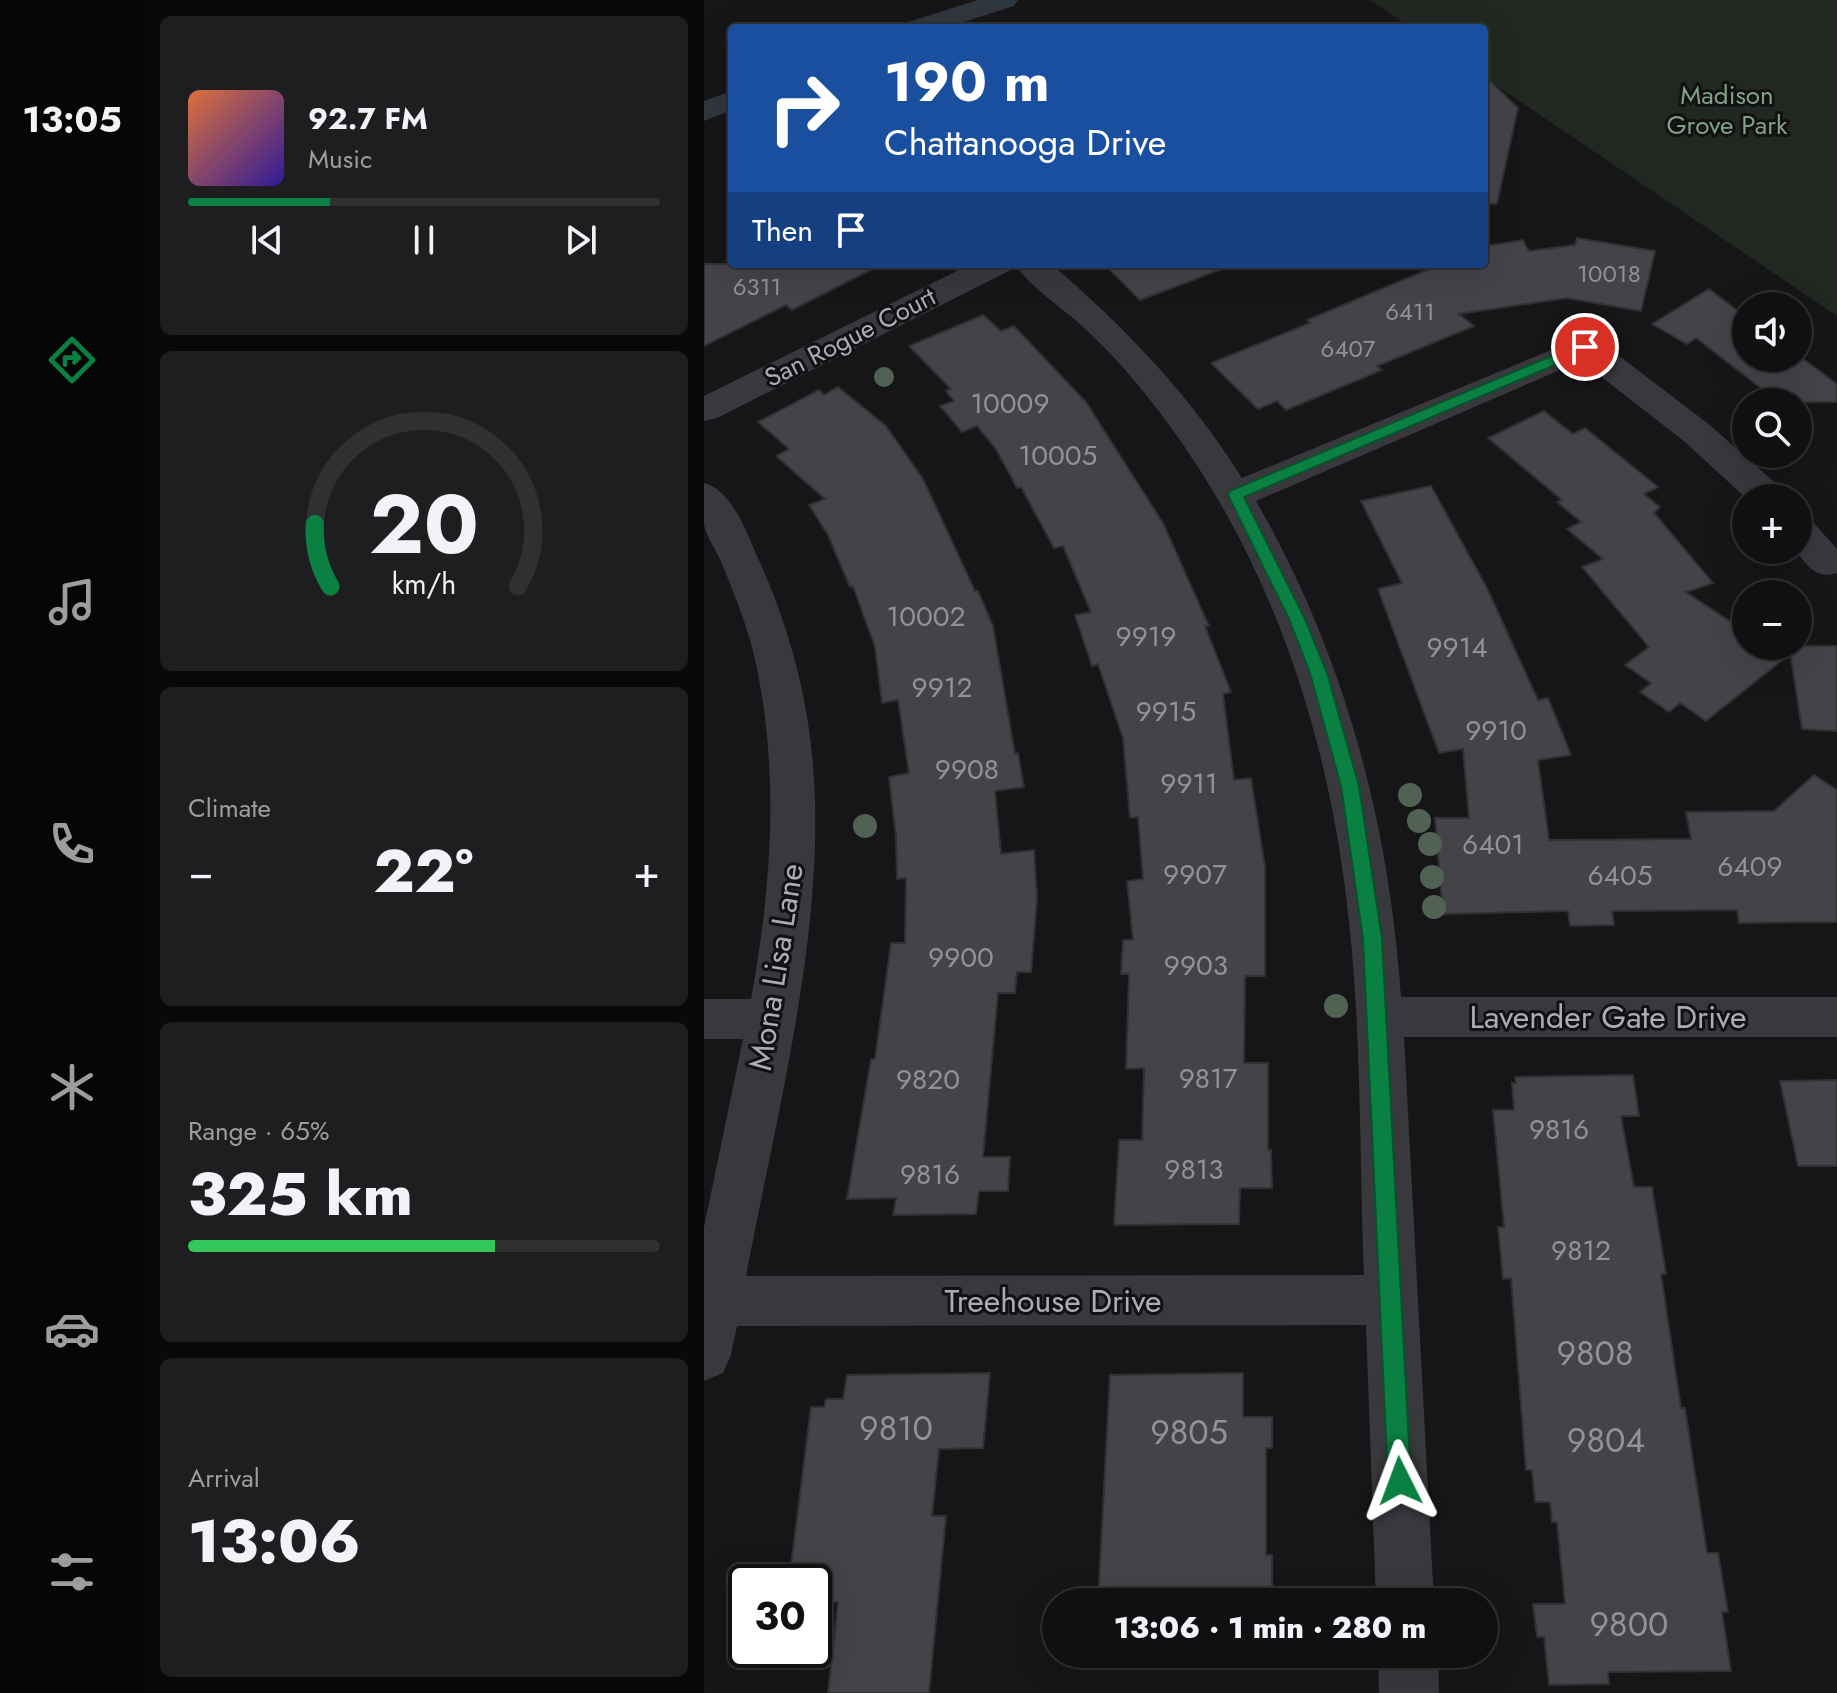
<!DOCTYPE html>
<meta charset="utf-8">
<style>
body{margin:0;font-family:Jost,sans-serif;background:#1e1e20;color:#f1f3f6;height:100vh;display:flex;flex-direction:column;font-size:30px;white-space:nowrap}
*{box-sizing:border-box;margin:0}
p{font-size:26px;color:#9c9d9f}
.icon{flex:none;width:44px;height:44px;fill:none;stroke:currentColor;stroke-width:2;stroke-linecap:round;stroke-linejoin:round}
.map{position:relative;flex:1;overflow:hidden}
.drawer{display:flex;flex-direction:column;gap:16px;padding:16px;background:#09090a;width:560px}
.drawer>*{flex:none}
.guide{position:absolute;left:24px;top:24px;width:760px;height:244px;border-radius:8px;box-shadow:0 8px 32px #0002,0 0 0 2px #303032;background:#1a4fa0;color:#fff;overflow:hidden}
.tools{position:absolute;left:1028px;top:292px;display:grid;gap:16px}
.tools a{display:grid;place-items:center;width:80px;height:80px;border-radius:50%;background:#101012;box-shadow:0 8px 32px #0002,0 0 0 2px #303032;font-size:40px}
.speed{position:absolute;left:24px;top:1564px;display:flex;gap:16px;font-size:40px;font-weight:700;text-align:center}
.speed>*{display:grid;place-content:center;width:104px;height:104px;border-radius:50%;background:#101012;box-shadow:0 8px 32px #0002,0 0 0 2px #303032;line-height:1}
.speed .limit{border:4px solid #111;border-radius:12px;background:#fff;color:#111}
.pin{position:absolute;display:grid;place-items:center;width:68px;height:68px;color:#fff;margin:-34px;border:4px solid #fff;border-radius:50%;box-shadow:0 2px 8px #0007}
.me{position:absolute;width:88px;margin:-44px;rotate:357deg;stroke-linejoin:round;filter:drop-shadow(0 0 6px #0008)}
.turn{display:flex;align-items:center;gap:28px;height:168px;padding:0 24px;font-size:36px}
.turn .icon{width:104px;height:104px;stroke-width:2.5}
.turn b{display:block;font-size:56px;line-height:68px}
.then{display:flex;align-items:center;height:76px;padding:0 24px;background:#0003;gap:16px;font-size:30px}
.big{font-size:60px;font-weight:800;line-height:1.1}
.drawer .card{flex:1;display:flex;flex-direction:column;justify-content:center;gap:12px;min-width:0;padding:0 28px;border-radius:12px;background:#1e1e20}
.drawer .dial{align-items:center;gap:0}
.dial svg{height:208px;overflow:visible;fill:none;stroke:#303032;stroke-width:7;stroke-linecap:round;text-anchor:middle}
.dial text{fill:#f1f3f6;stroke:none}
.song{display:flex;align-items:center;gap:24px}
.cover{width:96px;height:96px;border-radius:12px;background:linear-gradient(135deg,hsl(20 70% 55%),hsl(250 70% 35%))}
.played{height:8px;border-radius:4px;background:linear-gradient(90deg,#0b8043 30%,#303032 30%)}
.keys{display:flex;justify-content:space-around;direction:ltr}
.heat{display:flex;justify-content:space-between;align-items:center;font-size:44px;direction:ltr}
.charge{height:12px;border-radius:6px;background:linear-gradient(90deg,#34c759 65%,#303032 0)}
.trip{position:absolute;left:338px;top:1588px;width:456px;height:80px;border-radius:40px;background:#101012;box-shadow:0 8px 32px #0002,0 0 0 2px #303032;font-weight:800;line-height:80px;text-align:center}
main{display:flex;flex:1;min-height:0}
.dock{display:flex;flex-direction:column;width:144px;justify-content:space-around;align-items:center;background:#060607;color:#9c9d9f}
.dock .icon{width:56px;height:56px}
.dock .selected{color:#0b8043}
.dock b{font-size:36px;color:#f1f3f6}
.map>svg:first-child{display:block}
</style>
<main>
<nav class="dock">
<b>13:05</b>
<svg class="icon selected" aria-label="directions" viewBox="0 0 24 24"><path d="M12 3l9 9-9 9-9-9zM9 14v-3h6M13 9l2 2-2 2"/></svg>
<svg class="icon" aria-label="music" viewBox="0 0 24 24"><path d="M9 18V5l10-2v13"/><circle cx="6" cy="18" r="3"/><circle cx="16" cy="16" r="3"/></svg>
<svg class="icon" aria-label="phone" viewBox="0 0 24 24"><path d="M5 4h4l2 5-3 2q2 4 5 5l2-3 5 2v4C11 20 4 13 5 4z"/></svg>
<svg class="icon" aria-label="climate" viewBox="0 0 24 24"><path d="M12 3v18M4 7l16 10M4 17L20 7"/></svg>
<svg class="icon" aria-label="car" viewBox="0 0 24 24"><path d="M5 17H2v-5l4-1 3-4h7l3 4 3 1v5h-3M9 17h6M6 11h13"/><circle cx="7" cy="17" r="2"/><circle cx="17" cy="17" r="2"/></svg>
<svg class="icon" aria-label="filters" viewBox="0 0 24 24"><path d="M4 7h16M4 17h16"/><circle cx="9" cy="7" r="2"/><circle cx="15" cy="17" r="2"/></svg>
</nav>
<section class="drawer">
<div class="card">
<div class="song"><i class="cover"></i><div><b>92.7 FM</b><p>Music</p></div></div>
<div class="played"></div>
<div class="keys"><svg class="icon" aria-label="previous" viewBox="0 0 24 24"><path d="M18 5L8 12l10 7zM5 5v14"/></svg><svg class="icon" aria-label="pause" viewBox="0 0 24 24"><path d="M8 5v14M16 5v14"/></svg><svg class="icon" aria-label="next" viewBox="0 0 24 24"><path d="M6 5l10 7-10 7zM19 5v14"/></svg></div>
</div>
<div class="card dial"><svg viewBox="0 0 100 80">
<path d="M14 69A42 42 0 1 1 86 69"/>
<path d="M14 69A42 42 0 0 1 8 45" stroke="#0b8043"/>
<text x="50" y="56" font-size="32" font-weight="700">20</text>
<text x="50" y="72" font-size="11">km/h</text>
</svg></div>
<div class="card"><p>Climate</p>
<div class="heat"><a>−</a><b class="big">22°</b><a>+</a></div>
</div>
<div class="card"><p>Range · 65%</p><b class="big">325 km</b><div class="charge"></div></div>
<div class="card"><p>Arrival</p><b class="big">13:06</b></div>
</section>
<div class="map">
<svg width="1133" height="1693" viewBox="0 0 1133 1693">
<rect width="100%" height="100%" fill="#161618"/>
<polygon fill="#212822" points="666,0 1133,0 1133,316 780,77 780,28 708,28"/>
<g fill="none" stroke-linecap="round" stroke-linejoin="round">
<g fill="#30363d" fill-rule="evenodd">
<polygon points="274,0 314,0 310,6 241,28 200,28 204,22"/>
<polygon points="28,91 28,110 0,121 0,101"/>
</g>
</g>
<g fill="#444348" stroke="#313134" stroke-width="2">
<polygon points="780,75 814,108 793,204 780,203"/>
<polygon points="873,238 951,251 937,311 863,298 755,314 770,326 673,366 678,370 582,410 573,401 554,409 507,363 606,323 603,320 737,264 780,264 780,246 819,240 825,251 871,245"/>
<polygon points="0,264 178,264 88,310 82,305 0,346"/>
<polygon points="400,264 523,264 524,267 436,300"/>
<polygon points="1005,289 1042,317 1042,358 1094,358 1094,355 1133,384 1133,402 1075,402 992,338 983,344 948,324"/>
<polygon points="279,315 297,331 310,326 382,402 459,523 505,626 501,626 527,692 519,694 530,780 547,778 561,867 561,976 541,976 540,1063 564,1063 564,1150 567,1150 568,1188 536,1188 535,1224 410,1225 415,1140 438,1140 440,1068 422,1069 425,974 417,974 419,940 429,940 423,881 439,879 434,817 426,818 419,738 394,664 388,666 371,615 387,612 359,546 350,548 317,487 313,488 292,449 273,426 258,432 236,406 250,401 242,391 247,389 205,346"/>
<polygon points="134,387 182,426 219,479 271,591 274,591 289,626 311,754 314,753 320,787 291,791 297,854 330,850 333,898 327,972 313,972 311,993 294,993 279,1157 306,1157 304,1191 275,1191 272,1214 189,1215 192,1198 143,1199 167,1059 171,1059 187,943 201,943 202,878 193,879 192,837 185,777 205,773 194,700 178,703 171,647 149,586 146,587 124,535 105,505 121,499 72,456 85,449 54,422 115,390 120,395"/>
<polygon points="840,411 869,434 881,428 954,487 940,494 956,507 950,513 1009,583 982,592 1042,632 1042,646 1063,646 1081,658 1002,721 976,703 965,712 936,692 947,683 921,665 945,647 878,567 899,559 863,529 877,522 853,502 858,500 784,438"/>
<polygon points="727,486 783,588 834,700 844,698 867,755 834,760 845,840 987,839 982,812 1070,811 1110,775 1133,790 1133,922 1035,923 1033,910 908,911 910,925 866,926 864,911 739,914 731,818 765,818 759,749 735,753 674,589 698,583 657,501"/>
<polygon points="1085,646 1133,646 1133,731 1098,729"/>
<polygon points="929,1075 935,1116 917,1116 930,1187 948,1187 962,1274 957,1274 977,1408 981,1408 1003,1553 1014,1553 1024,1612 1018,1612 1027,1671 904,1672 905,1684 845,1685 840,1637 833,1637 829,1604 861,1604 853,1522 848,1522 846,1502 831,1502 828,1470 822,1470 807,1278 799,1279 794,1227 800,1227 789,1110 810,1110 808,1083 812,1083 811,1077"/>
<polygon points="1133,1080 1133,1166 1094,1166 1076,1081"/>
<polygon points="286,1373 279,1448 235,1449 228,1516 242,1516 225,1693 124,1693 134,1602 110,1602 110,1582 85,1582 107,1407 120,1407 122,1399 139,1399 143,1375"/>
<polygon points="539,1373 539,1417 568,1417 568,1448 562,1448 562,1555 568,1555 568,1589 536,1589 535,1602 394,1602 406,1375"/>
</g>
<g fill="none" stroke-linecap="round" stroke-linejoin="round">
<g fill="#38383d" fill-rule="evenodd">
<polygon points="267,264 309,264 305,271 13,418 0,421 0,396"/>
<path d="M311,264h36c74,63 139,131 191,214l343,-142 12,3 114,87 71,63 6,9h-42l-61,-56 -104,-81 -325,140c88,153 133,320 145,496h436v40h-433l30,565h-58l-10,-277 -629,1 -6,29 -8,18 -19,8v-154l39,-188h-39v-40h47c21,-115 29,-229 3,-344 -7,-30 -20,-62 -32,-91 -5,-13 -15,-26 -18,-39 0,-12 0,-30 0,-42 28,7 43,50 54,75 32,70 52,145 56,222 10,157 -39,341 -68,496l618,-1c-5,-120 -2,-242 -16,-362 -19,-174 -74,-346 -179,-488 -26,-36 -55,-70 -88,-100 -21,-19 -50,-37 -66,-61z"/>
<path d="M1094,516l13,4 26,29v24c-21,7 -30,-8 -42,-23h3z"/>
<polygon points="674,1654 734,1654 735,1693 675,1693"/>
</g>
</g>
<g fill="#516254">
<circle cx="180" cy="377" r="10"/>
<circle cx="706" cy="795" r="12"/>
<circle cx="715" cy="821" r="12"/>
<circle cx="161" cy="826" r="12"/>
<circle cx="726" cy="844" r="12"/>
<circle cx="728" cy="877" r="12"/>
<circle cx="730" cy="907" r="12"/>
<circle cx="632" cy="1006" r="12"/>
</g>
<polygon fill="#0b8043" stroke="#07532c" stroke-width="2" points="881,342 886,344 886,350 540,497 601,619 623,673 655,786 678,939 707,1481 704,1490 696,1493 687,1490 684,1481 659,939 637,786 606,673 585,619 524,495 526,491"/>
<g text-anchor="middle" dominant-baseline="central" stroke-width="6" stroke-linejoin="round" paint-order="stroke">
<g font-size="24" fill="#90929b">
<text x="905" y="273">10018</text>
<text x="53" y="286">6311</text>
<text x="706" y="311">6411</text>
<text x="644" y="348">6407</text>
</g>
<g font-size="26" fill="#82a086" stroke="#111113">
<text x="1023" y="95">Madison<tspan x="1023" dy="30">Grove Park</tspan></text>
</g>
<g font-size="26" fill="#aaadb7" stroke="#111113">
<text transform="translate(146 337) rotate(-27)">San Rogue Court</text>
</g>
<g font-size="28" fill="#90929b">
<text x="306" y="403">10009</text>
<text x="354" y="455">10005</text>
<text x="222" y="616">10002</text>
<text x="442" y="636">9919</text>
<text x="753" y="647">9914</text>
<text x="238" y="687">9912</text>
<text x="462" y="711">9915</text>
<text x="792" y="730">9910</text>
<text x="263" y="769">9908</text>
<text x="485" y="783">9911</text>
<text x="789" y="844">6401</text>
<text x="1046" y="866">6409</text>
<text x="491" y="874">9907</text>
<text x="916" y="875">6405</text>
<text x="257" y="957">9900</text>
<text x="492" y="965">9903</text>
<text x="504" y="1078">9817</text>
<text x="224" y="1079">9820</text>
<text x="855" y="1129">9816</text>
<text x="490" y="1169">9813</text>
<text x="226" y="1174">9816</text>
<text x="877" y="1250">9812</text>
</g>
<g font-size="32" fill="#aaadb7" stroke="#111113">
<text transform="translate(72 967) rotate(-81)">Mona Lisa Lane</text>
<text x="904" y="1017">Lavender Gate Drive</text>
<text x="349" y="1301">Treehouse Drive</text>
</g>
<g font-size="34" fill="#90929b">
<text x="891" y="1353">9808</text>
<text x="192" y="1428">9810</text>
<text x="485" y="1432">9805</text>
<text x="902" y="1440">9804</text>
<text x="925" y="1624">9800</text>
</g>
</g>
</svg>
<div class="tools">
<a><svg class="icon" aria-label="sound" viewBox="0 0 24 24"><path d="M4 9h4l5-4v14l-5-4H4zM17 9q2 3 0 6"/></svg></a>
<a><svg class="icon" aria-label="search" viewBox="0 0 24 24"><circle cx="10" cy="10" r="6"/><path d="M15 15l6 6"/></svg></a>
<a>+</a>
<a>−</a>
</div>
<div class="speed"><div class="limit">30</div></div>
<div class="pin" style="left:881px;top:347px;background:#d93025"><svg class="icon" aria-label="arrive" viewBox="0 0 24 24"><path d="M6 21V4h12l-3 4 3 4H6"/></svg></div>
<svg class="me" style="left:696px;top:1481px" viewBox="-20 -20 40 40"><path d="M0-17L14 15 0 8-14 15z" fill="#0b8043" stroke="#fff" stroke-width="4"/></svg>
<div class="trip">13:06 · 1 min · 280 m</div>
<div class="guide">
<div class="turn"><svg class="icon" aria-label="right" viewBox="0 0 24 24"><path d="M7 20v-9h11M14 6l5 5-5 5"/></svg><div><b>190 m</b>Chattanooga Drive</div></div>
<div class="then">Then<svg class="icon" aria-label="arrive" viewBox="0 0 24 24"><path d="M6 21V4h12l-3 4 3 4H6"/></svg></div>
</div>
</div>
</main>
